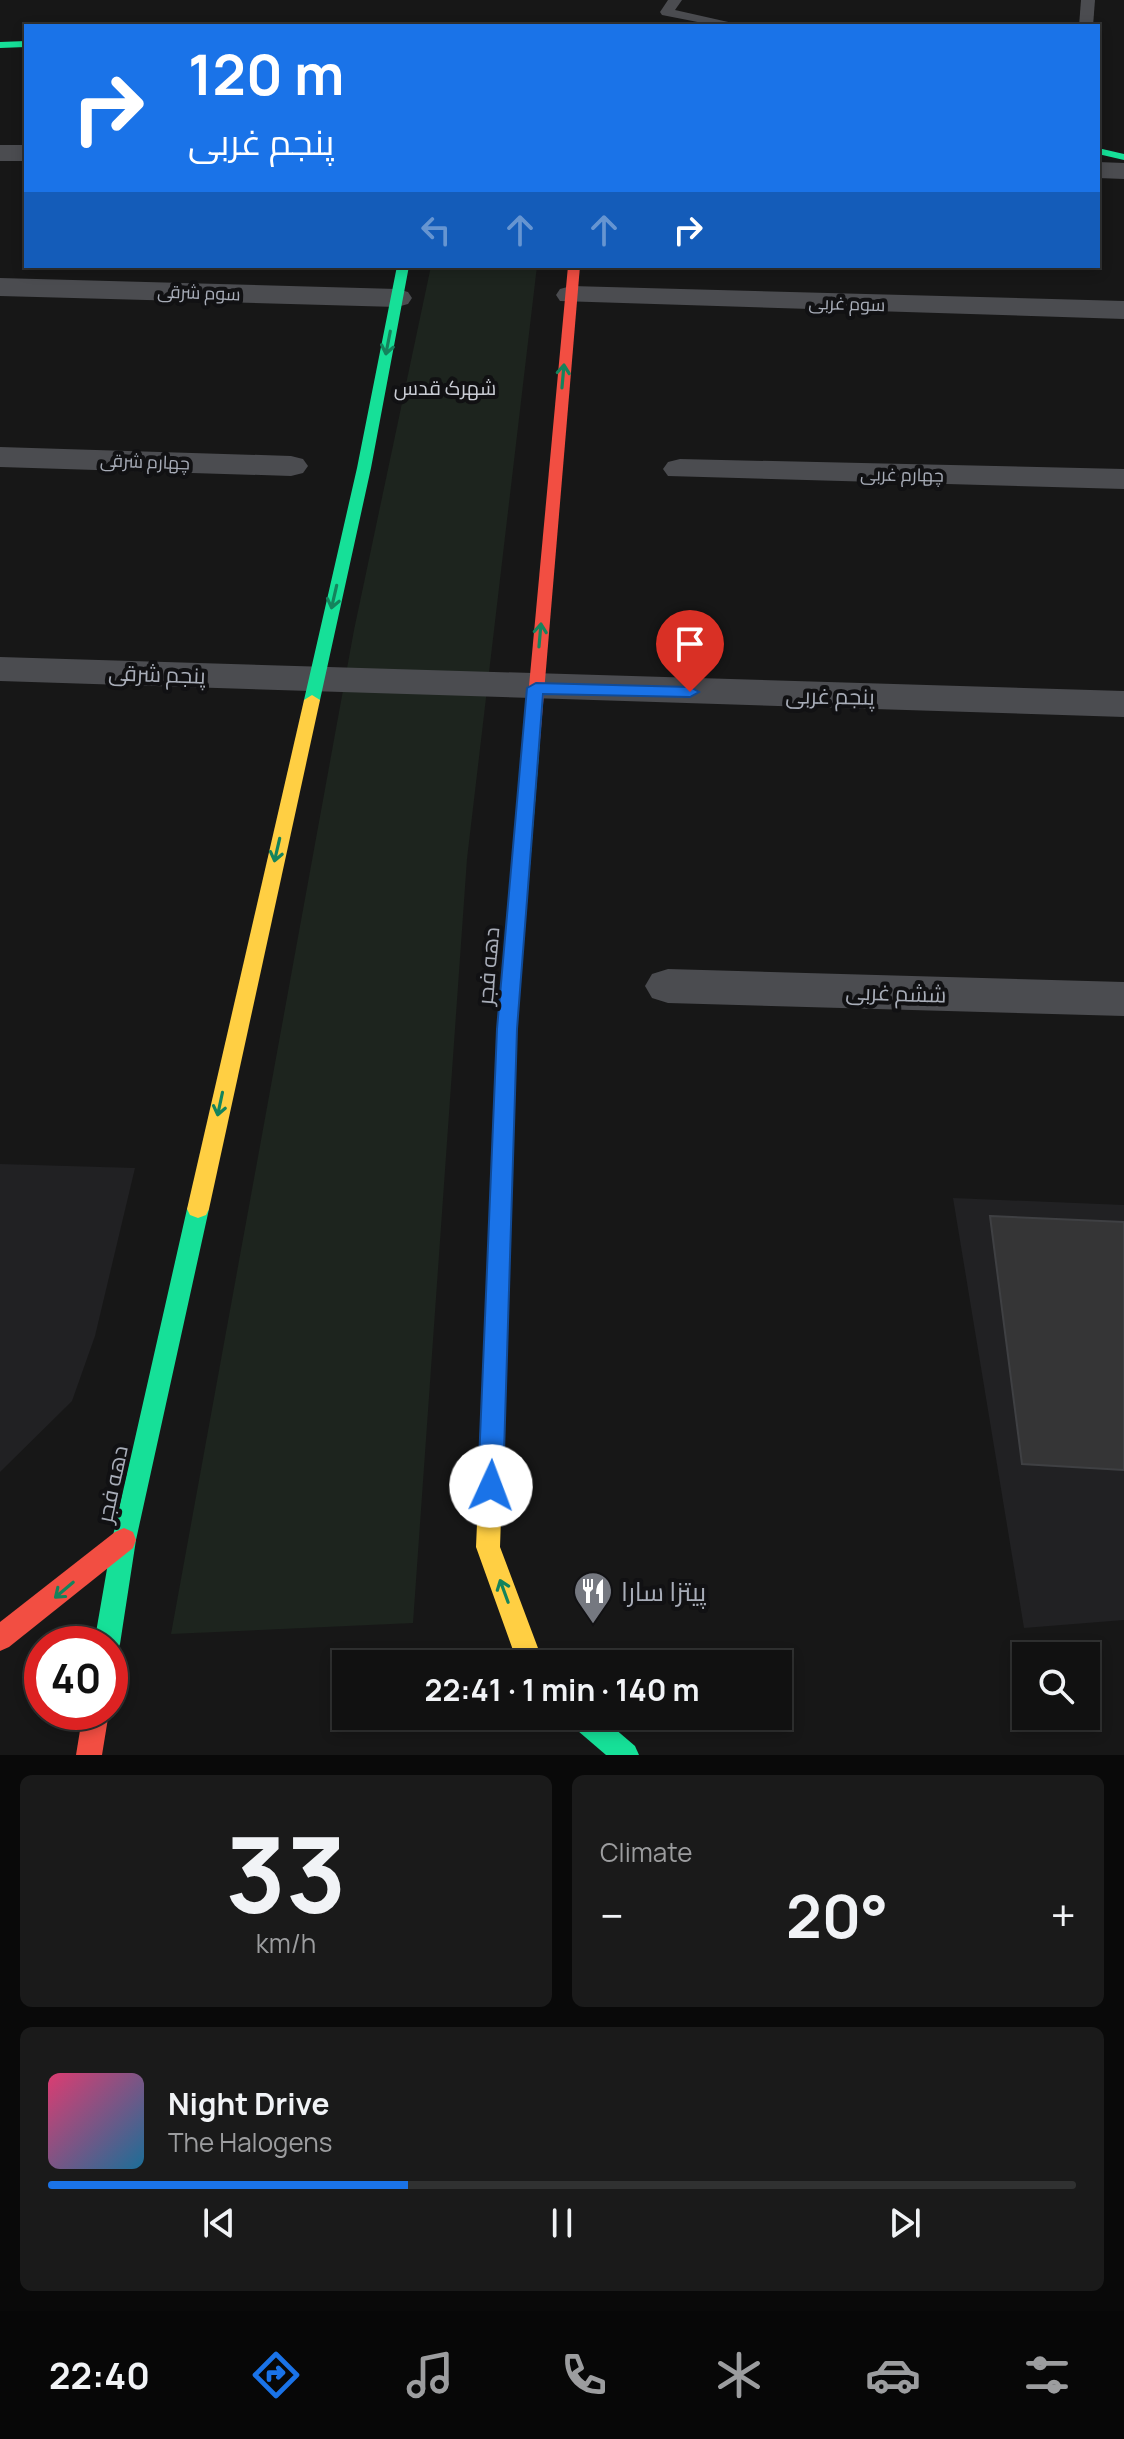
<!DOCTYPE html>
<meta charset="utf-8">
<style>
body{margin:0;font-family:Manrope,Cairo,sans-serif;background:#1a1a1a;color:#f1f3f6;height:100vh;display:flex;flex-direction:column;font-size:30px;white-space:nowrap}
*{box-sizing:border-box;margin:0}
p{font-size:26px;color:#9c9d9f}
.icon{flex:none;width:44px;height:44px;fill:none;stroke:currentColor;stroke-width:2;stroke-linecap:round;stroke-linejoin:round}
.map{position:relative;height:1755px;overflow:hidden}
.drawer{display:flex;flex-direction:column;gap:20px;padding:20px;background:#090909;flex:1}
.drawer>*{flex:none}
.top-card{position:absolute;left:24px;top:24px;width:1076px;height:244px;border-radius:0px;box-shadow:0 4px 12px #0003,0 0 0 2px #303131;background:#1a73e8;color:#fff;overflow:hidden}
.buttons{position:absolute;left:1012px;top:1642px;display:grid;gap:16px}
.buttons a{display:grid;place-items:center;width:88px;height:88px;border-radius:0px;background:#111;box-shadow:0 4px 12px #0003,0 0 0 2px #303131;font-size:40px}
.speed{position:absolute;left:24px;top:1626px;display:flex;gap:16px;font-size:40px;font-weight:700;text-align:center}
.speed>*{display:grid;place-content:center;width:104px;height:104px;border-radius:50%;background:#111;box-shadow:0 4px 12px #0003,0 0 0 2px #303131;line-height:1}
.speed .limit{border:12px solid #d22;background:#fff;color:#111}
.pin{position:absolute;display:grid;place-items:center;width:68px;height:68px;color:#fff;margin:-82px -34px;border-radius:50% 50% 50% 0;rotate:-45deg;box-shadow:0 0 8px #0007}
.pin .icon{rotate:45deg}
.me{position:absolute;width:88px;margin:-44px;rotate:2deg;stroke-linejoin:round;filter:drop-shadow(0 0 6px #0008)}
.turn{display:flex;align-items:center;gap:28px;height:168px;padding:0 32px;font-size:36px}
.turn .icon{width:104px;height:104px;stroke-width:2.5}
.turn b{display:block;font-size:56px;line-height:68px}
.lanes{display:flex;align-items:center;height:76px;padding:0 32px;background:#0003;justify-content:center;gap:40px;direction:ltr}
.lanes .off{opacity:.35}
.big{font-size:60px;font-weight:700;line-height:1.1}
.drawer .widget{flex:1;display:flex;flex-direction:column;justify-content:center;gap:12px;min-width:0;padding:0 28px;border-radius:12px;background:#1a1a1a}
.drawer .dial{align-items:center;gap:0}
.dial b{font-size:104px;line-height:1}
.song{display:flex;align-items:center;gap:24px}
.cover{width:96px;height:96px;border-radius:12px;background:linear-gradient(135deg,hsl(340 70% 55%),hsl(200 70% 35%))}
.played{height:8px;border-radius:4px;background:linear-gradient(90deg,#1a73e8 35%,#303131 35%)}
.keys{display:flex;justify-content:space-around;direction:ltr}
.heat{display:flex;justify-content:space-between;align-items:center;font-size:44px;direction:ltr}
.drawer .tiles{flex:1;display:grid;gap:20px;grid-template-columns:1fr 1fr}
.widget:last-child{grid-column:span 2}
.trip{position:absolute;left:332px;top:1650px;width:460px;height:80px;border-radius:0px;background:#111;box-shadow:0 4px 12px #0003,0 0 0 2px #303131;font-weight:700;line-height:80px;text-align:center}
.menu{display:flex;height:128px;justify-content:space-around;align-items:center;background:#070707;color:#9c9d9f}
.menu .icon{width:56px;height:56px}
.menu .active{color:#1a73e8}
.menu b{font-size:36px;color:#f1f3f6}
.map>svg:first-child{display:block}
</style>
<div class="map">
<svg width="1124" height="1755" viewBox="0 0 1124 1755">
<rect width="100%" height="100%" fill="#171717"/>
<g fill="#212123">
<polygon points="0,1164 135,1168 95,1336 72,1401 0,1472"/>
<polygon points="953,1198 1124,1205 1124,1620 1024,1628"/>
</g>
<polygon fill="#1d241e" points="431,266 537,266 467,859 413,1623 171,1634 354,630"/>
<polygon fill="#353536" stroke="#3f4043" stroke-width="2" points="990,1216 1124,1222 1124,1470 1022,1464"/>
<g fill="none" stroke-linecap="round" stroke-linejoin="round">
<g fill="#4b4c50" fill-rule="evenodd">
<polygon points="668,0 682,0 675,10 746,26 718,26 662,15 660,12"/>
<polygon points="1081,0 1095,0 1093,26 1079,26"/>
</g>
<g fill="#4b4c50" fill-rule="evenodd">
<rect x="0" y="145" width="26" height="16"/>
<polygon points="1098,162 1124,163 1124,179 1098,178"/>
<polygon points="0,278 397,289 408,292 412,298 408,304 397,307 0,296"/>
<polygon points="571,286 1124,301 1124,319 560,301 556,295 560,289"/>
<polygon points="0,447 291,456 303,459 308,466 303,473 291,476 0,467"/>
<polygon points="680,459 1124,469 1124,489 668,476 663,469 668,462"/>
<polygon points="0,657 1124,691 1124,717 0,681"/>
<polygon points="668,969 1124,982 1124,1016 668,1003 652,998 645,986 652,974"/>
</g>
<g fill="#16e098" fill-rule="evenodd">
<polygon points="26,41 26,47 0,48 0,42"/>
<polygon points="1098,148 1124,154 1124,160 1098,154"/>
<polygon points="397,266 409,266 371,468 320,700 312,705 304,700 357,468"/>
<polygon points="532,735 540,740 517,1029 508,1315 505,1322 497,1325 489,1322 486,1315 497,1029 524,740"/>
<polygon points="198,1200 206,1203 209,1209 136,1540 120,1644 116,1653 110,1655 110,1644 94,1644 112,1540 187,1209 190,1203"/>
<polygon points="567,1716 600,1716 635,1746 639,1755 606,1755 571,1725"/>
</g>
<g fill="#ffcf43" fill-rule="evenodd">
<polygon points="312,695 320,700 209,1209 206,1215 198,1218 190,1215 187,1209 304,700"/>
<polygon points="497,1305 505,1308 508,1315 500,1547 544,1664 518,1664 476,1547 486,1315 489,1308"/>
</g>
<g fill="#f24e42" fill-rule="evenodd">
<polygon points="568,266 580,266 540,740 532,745 524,740"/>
<polygon points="124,1528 133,1532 136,1540 133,1548 9,1647 0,1651 0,1622 115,1532"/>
<polygon points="83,1712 109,1712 102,1755 76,1755"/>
</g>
</g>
<defs><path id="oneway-shaft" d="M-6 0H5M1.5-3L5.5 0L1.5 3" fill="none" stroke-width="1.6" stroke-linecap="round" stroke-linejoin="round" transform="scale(2)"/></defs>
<g stroke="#14835c">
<use href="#oneway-shaft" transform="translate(388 343) rotate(101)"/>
<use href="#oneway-shaft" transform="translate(563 376) rotate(-85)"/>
<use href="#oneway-shaft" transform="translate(334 597) rotate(103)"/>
<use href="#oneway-shaft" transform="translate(540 635) rotate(-85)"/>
<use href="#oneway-shaft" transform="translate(277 850) rotate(103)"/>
<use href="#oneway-shaft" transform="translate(220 1104) rotate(102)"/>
<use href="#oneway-shaft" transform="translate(64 1590) rotate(140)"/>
<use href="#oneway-shaft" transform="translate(504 1591) rotate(-110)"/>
</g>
<polygon fill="#1a73e8" stroke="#114b97" stroke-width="2" points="536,683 690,687 699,692 690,697 543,694 517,1029 503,1486 499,1494 491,1497 482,1494 478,1486 497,1029 527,688"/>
<defs>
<symbol id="restaurant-pin" viewBox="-11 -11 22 30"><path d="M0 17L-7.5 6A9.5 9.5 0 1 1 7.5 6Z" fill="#757880" stroke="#111113"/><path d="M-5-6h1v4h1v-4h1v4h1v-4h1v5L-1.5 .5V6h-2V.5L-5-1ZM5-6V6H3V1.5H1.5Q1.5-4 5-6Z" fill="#fff"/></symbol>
</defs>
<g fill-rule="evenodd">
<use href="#restaurant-pin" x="571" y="1569" width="44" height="60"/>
</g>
<g text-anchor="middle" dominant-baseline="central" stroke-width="8" stroke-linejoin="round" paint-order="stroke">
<g font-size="18" fill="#a8adb8" stroke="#111113">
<text transform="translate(199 292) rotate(2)">سوم شرقی</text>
<text transform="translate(847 303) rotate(2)">سوم غربی</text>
<text transform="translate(145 461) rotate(2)">چهارم شرقی</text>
<text transform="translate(902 474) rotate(1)">چهارم غربی</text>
</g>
<g font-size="20" fill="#c9ccd4" stroke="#111113">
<text x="445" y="387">شهرک قدس</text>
</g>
<g font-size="22" fill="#a8adb8" stroke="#111113">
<text transform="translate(157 674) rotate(2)">پنجم شرقی</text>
<text transform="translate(830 696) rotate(1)">پنجم غربی</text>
<text transform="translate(488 966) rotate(-85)">دهه فجر</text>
<text transform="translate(896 993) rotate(2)">ششم غربی</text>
<text transform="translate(112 1484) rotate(-78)">دهه فجر</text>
</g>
<g font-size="26" fill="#a8adb8" stroke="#111113" text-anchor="start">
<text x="621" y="1591">پیتزا سارا</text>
</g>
</g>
</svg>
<div class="buttons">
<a><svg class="icon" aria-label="search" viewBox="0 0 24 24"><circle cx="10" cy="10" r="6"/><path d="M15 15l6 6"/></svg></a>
</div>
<div class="speed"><div class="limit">40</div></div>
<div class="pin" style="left:690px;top:692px;background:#d93025"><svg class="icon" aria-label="arrive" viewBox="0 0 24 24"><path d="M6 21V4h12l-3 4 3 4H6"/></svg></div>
<svg class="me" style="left:491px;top:1486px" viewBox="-20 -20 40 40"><circle r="19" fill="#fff"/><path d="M0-13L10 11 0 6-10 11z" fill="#1a73e8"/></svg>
<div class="trip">22:41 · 1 min · 140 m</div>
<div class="top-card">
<div class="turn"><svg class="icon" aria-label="right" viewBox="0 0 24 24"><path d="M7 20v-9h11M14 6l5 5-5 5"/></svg><div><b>120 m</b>پنجم غربی</div></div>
<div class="lanes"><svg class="icon off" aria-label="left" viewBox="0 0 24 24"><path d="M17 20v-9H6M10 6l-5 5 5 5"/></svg><svg class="icon off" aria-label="ahead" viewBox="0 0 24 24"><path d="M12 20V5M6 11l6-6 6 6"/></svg><svg class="icon off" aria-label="ahead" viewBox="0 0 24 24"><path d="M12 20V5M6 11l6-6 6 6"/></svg><svg class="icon" aria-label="right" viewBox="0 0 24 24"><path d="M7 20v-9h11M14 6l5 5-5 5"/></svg></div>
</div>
</div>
<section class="drawer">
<div class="tiles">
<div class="widget dial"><b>33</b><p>km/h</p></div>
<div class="widget"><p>Climate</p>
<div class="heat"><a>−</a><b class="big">20°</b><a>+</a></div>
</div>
<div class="widget">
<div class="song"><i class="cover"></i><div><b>Night Drive</b><p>The Halogens</p></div></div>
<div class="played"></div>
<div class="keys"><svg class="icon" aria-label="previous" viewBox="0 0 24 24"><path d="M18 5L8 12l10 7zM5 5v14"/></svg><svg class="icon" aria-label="pause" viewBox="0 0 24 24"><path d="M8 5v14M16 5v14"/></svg><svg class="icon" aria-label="next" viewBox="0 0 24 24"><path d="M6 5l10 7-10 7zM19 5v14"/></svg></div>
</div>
</div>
</section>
<nav class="menu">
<b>22:40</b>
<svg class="icon active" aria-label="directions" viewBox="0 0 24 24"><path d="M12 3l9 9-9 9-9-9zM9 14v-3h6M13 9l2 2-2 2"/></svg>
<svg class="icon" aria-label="music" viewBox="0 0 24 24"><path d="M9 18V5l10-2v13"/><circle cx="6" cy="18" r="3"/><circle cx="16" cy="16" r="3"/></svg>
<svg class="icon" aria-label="phone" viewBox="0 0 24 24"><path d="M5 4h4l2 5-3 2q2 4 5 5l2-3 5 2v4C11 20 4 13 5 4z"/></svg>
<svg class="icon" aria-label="climate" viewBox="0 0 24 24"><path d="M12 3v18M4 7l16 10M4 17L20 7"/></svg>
<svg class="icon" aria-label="car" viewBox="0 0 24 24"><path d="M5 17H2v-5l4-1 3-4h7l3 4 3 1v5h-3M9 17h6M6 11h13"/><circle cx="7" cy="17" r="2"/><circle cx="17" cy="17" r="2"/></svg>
<svg class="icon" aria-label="filters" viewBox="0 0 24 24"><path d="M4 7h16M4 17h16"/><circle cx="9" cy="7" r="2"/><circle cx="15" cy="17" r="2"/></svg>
</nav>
